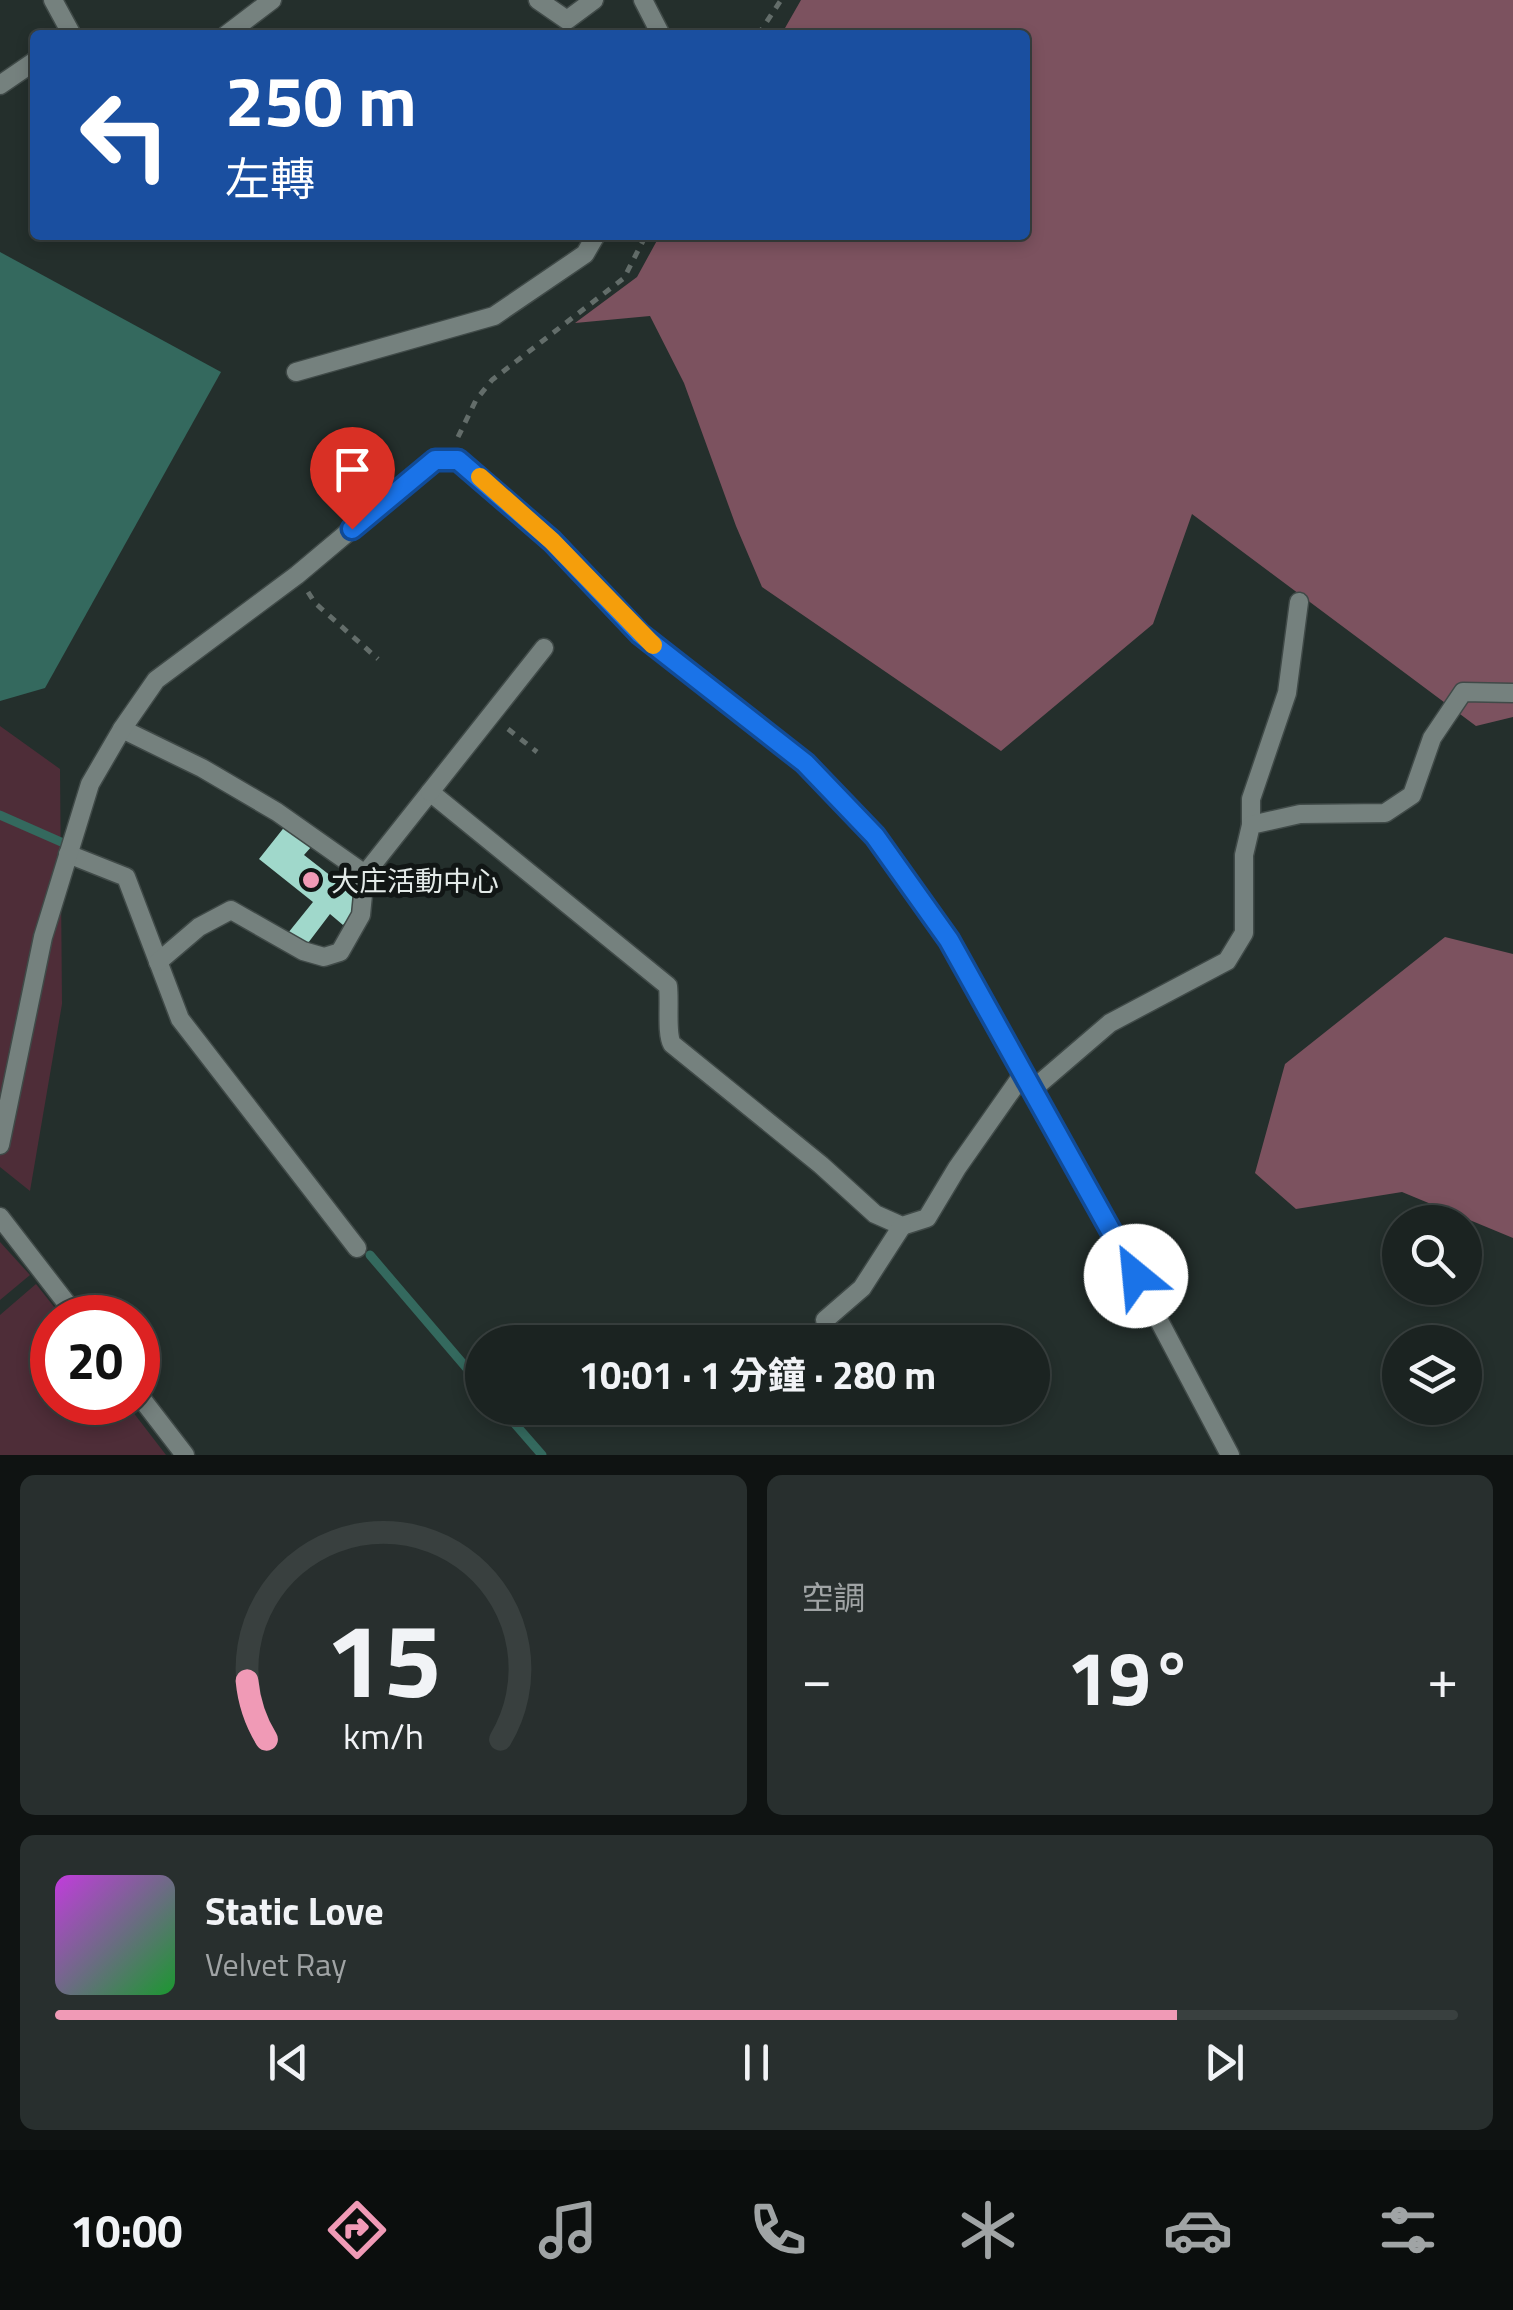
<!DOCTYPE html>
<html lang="zh-TW">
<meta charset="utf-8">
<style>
body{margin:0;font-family:"Titillium Web","Noto Sans TC",sans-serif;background:#282f2e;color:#f1f3f6;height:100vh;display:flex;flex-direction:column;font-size:38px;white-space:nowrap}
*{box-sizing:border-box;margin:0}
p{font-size:32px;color:#a0a4a5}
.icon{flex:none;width:55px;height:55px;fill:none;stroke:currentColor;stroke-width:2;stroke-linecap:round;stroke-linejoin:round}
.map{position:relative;height:1455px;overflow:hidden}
.sheet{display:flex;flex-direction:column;gap:20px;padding:20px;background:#0f1312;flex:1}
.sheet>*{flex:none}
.top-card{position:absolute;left:30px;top:30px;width:1000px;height:210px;border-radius:10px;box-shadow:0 5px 15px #0003,0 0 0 2px #39403f;background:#1a4fa0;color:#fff;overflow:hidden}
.controls{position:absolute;left:1382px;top:1205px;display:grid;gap:20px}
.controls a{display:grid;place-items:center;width:100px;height:100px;border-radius:50%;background:#1b2321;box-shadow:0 5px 15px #0003,0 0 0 2px #39403f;font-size:50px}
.speed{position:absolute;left:30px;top:1295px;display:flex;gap:20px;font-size:50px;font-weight:700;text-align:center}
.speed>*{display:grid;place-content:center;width:130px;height:130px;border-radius:50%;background:#1b2321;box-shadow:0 5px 15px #0003,0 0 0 2px #39403f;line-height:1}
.speed .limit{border:15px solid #d22;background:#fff;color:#111}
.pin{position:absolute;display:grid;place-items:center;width:85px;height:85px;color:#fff;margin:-102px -42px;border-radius:50% 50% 50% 0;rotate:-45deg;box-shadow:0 0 10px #0007}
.pin .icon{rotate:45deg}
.me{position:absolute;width:110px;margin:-55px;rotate:332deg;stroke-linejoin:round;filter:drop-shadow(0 0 8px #0008)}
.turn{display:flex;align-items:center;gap:35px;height:210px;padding:0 30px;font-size:45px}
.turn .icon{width:130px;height:130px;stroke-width:2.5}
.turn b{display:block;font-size:70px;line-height:85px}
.big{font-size:75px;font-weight:700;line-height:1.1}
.sheet .widget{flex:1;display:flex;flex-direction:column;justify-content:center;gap:15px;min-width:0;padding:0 35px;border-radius:15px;background:#282f2e}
.sheet .dial{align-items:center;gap:0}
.dial svg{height:260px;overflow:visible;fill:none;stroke:#39403f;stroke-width:7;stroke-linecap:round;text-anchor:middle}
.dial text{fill:#f1f3f6;stroke:none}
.song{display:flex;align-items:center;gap:30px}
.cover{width:120px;height:120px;border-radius:15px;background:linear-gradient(135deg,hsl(290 70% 55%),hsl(130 70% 35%))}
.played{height:10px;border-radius:5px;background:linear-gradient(90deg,#f09ab6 80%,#39403f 80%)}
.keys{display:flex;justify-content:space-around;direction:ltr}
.heat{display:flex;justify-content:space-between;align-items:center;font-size:55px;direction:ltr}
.sheet .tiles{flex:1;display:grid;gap:20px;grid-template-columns:1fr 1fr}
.widget:last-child{grid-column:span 2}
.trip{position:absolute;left:465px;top:1325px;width:585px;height:100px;border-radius:50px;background:#1b2321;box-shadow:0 5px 15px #0003,0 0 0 2px #39403f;font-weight:700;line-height:100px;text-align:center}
.tab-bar{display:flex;height:160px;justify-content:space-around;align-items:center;background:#0b0e0d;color:#a0a4a5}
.tab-bar .icon{width:70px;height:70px}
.tab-bar .on{color:#f09ab6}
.tab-bar b{font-size:45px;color:#f1f3f6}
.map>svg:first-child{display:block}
</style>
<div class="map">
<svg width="1513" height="1455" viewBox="0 0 1513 1455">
<rect width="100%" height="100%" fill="#242f2c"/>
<g fill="#4e2d38">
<polygon points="0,726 60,769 62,1004 30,1191 0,1167"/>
<polygon points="0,1242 30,1275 0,1300"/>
<polygon points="36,1284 62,1317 52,1318 52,1402 126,1403 166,1455 0,1455 0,1315"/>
</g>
<g fill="#7c525f">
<polygon points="801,0 1513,0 1513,717 1476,726 1192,514 1153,624 1001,751 762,587 736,526 684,383 650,316 575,323 637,277 660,235 1025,235 1025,35 781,35"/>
<polygon points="1445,937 1513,954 1513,1238 1402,1192 1296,1209 1255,1173 1285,1064"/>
</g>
<polygon fill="#34695e" points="0,252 221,372 45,688 0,701"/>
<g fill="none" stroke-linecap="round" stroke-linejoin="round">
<g stroke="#34695e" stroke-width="9">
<polyline points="0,815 68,845"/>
<polyline points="370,1255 482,1386"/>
<polyline points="501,1408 542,1455"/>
</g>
</g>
<polygon fill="#a0d8cb" points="286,825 312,846 304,855 363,901 343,925 330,914 305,947 288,933 313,902 259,859"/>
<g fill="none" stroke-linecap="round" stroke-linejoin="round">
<defs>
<g id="service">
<polyline points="53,0 72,35"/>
<polyline points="538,0 567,20 594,0"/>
<polyline points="643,0 661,35"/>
<polyline points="226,35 272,0"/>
<polyline points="0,85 35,61"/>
<polyline points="296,372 494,316 585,254 596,235"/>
<path d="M122,729l80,39 75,44 88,62 65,-82 238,194c2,17 -2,47 4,58l149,121 54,49 27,12 25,-8 30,-50 66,-94"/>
<polyline points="430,792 544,648"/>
<polyline points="1251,825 1251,799 1287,693 1299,602"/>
<polyline points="68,854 126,877 180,1019 357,1248"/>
<polyline points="158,962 199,927 231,910 303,951 324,957 340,952 361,915 365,874"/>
<polyline points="1032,1090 1110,1023 1227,961 1244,933 1244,855 1251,825 1300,814 1385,813 1412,795 1432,738 1463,692 1513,693"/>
<polyline points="0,1145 43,937 90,784 122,729 156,680 297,575 435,459 458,460 468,467 552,541 640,635 805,763 875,836 949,940 1117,1241 1230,1455"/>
<polyline points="0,1217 78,1318"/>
<polyline points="825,1320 862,1288 902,1226"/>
<polyline points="138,1394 185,1455"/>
</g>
</defs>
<use href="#service" stroke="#404a48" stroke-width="21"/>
<g stroke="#636d6a" stroke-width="5" stroke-dasharray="8 8" stroke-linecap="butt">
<polyline points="758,35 781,0"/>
<polyline points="458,437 476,400 492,380 624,278 646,235"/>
<polyline points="308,592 315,603 378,659"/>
<polyline points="508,729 537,752"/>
</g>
<use href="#service" stroke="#75817e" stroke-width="18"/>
</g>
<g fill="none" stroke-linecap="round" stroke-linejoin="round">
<defs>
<polyline id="route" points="352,529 435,460 458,460 552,541 640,634 805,763 875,836 949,940 1136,1276"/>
</defs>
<use href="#route" stroke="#114b97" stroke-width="25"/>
<use href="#route" stroke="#1a73e8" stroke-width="18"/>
<polyline stroke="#f59e0b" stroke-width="18" points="480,477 552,541 653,645"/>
</g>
<circle fill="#f09ab6" stroke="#111615" stroke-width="4" cx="311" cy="880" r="10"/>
<g text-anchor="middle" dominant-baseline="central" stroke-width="10" stroke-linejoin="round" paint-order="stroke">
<g font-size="28" fill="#e3eae8" stroke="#111615" text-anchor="start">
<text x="331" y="880">大庄活動中心</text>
</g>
</g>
</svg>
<div class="controls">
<a><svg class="icon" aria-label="search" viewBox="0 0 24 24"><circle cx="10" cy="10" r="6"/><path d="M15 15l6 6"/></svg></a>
<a><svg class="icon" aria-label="layers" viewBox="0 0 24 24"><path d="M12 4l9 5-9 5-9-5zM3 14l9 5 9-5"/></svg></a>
</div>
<div class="speed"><div class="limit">20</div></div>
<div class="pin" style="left:352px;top:529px;background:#d93025"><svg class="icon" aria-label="arrive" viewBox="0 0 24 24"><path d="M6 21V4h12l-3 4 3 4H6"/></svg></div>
<svg class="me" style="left:1136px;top:1276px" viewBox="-20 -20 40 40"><circle r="19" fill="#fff"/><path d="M0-13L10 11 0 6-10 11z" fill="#1a73e8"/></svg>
<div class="trip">10:01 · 1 分鐘 · 280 m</div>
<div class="top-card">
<div class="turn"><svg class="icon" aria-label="left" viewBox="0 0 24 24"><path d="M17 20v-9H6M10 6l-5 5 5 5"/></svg><div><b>250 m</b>左轉</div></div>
</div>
</div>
<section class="sheet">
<div class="tiles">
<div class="widget dial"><svg viewBox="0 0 100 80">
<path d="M14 69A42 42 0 1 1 86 69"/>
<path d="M14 69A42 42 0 0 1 8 51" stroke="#f09ab6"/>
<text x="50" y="56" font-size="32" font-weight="700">15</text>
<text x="50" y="72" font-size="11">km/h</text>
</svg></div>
<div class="widget"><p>空調</p>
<div class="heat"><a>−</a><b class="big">19°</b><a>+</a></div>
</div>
<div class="widget">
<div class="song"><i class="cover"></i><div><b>Static Love</b><p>Velvet Ray</p></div></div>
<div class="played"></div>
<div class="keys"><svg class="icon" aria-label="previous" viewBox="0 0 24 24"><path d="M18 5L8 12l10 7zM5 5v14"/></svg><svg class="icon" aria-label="pause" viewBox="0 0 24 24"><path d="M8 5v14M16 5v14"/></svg><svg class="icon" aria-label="next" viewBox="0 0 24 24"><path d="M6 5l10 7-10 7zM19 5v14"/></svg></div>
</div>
</div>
</section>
<nav class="tab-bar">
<b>10:00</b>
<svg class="icon on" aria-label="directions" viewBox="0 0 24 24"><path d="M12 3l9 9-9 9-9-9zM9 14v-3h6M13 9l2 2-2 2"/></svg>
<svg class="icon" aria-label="music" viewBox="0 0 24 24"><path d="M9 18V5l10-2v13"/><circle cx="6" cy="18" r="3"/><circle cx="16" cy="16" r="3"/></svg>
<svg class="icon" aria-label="phone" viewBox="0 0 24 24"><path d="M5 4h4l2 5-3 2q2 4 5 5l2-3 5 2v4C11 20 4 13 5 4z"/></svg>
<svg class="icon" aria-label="climate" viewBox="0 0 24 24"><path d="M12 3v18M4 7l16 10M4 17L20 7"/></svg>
<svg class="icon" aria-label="car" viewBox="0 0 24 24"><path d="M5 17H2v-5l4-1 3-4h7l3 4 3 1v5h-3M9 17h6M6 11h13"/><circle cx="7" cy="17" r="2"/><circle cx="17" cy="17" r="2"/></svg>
<svg class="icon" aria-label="filters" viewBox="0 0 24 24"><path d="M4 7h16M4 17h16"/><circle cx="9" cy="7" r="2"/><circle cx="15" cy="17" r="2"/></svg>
</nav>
